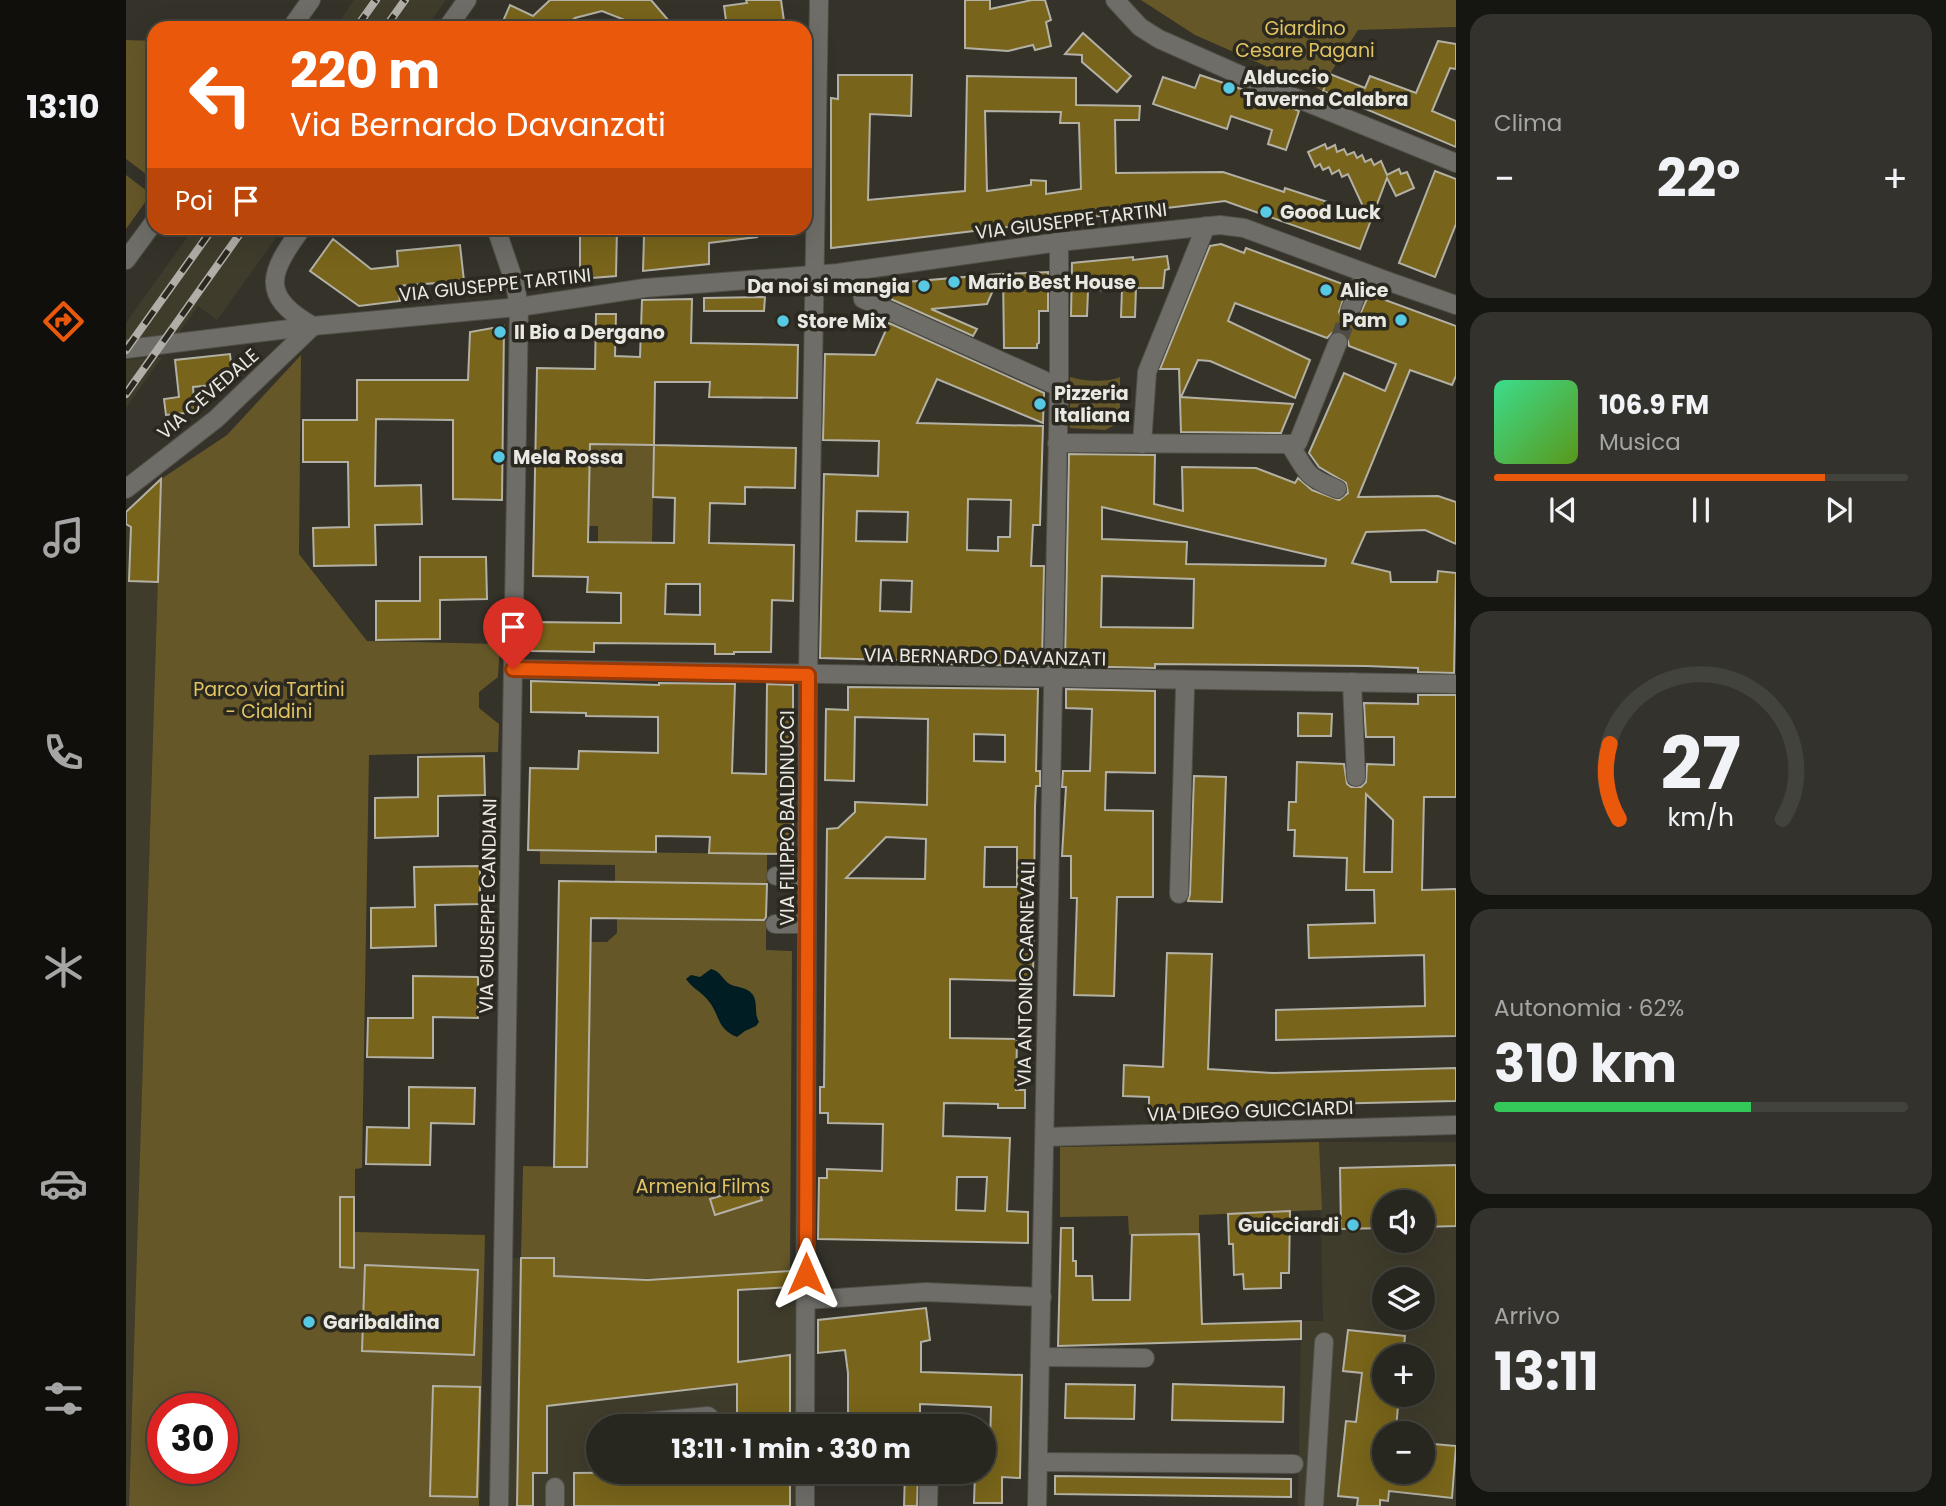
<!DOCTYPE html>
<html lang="it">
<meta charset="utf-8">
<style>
body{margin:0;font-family:Poppins,sans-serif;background:#33322c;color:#f1f3f6;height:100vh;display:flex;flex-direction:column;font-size:26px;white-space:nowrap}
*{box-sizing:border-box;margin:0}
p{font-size:23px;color:#a4a5a4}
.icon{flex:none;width:38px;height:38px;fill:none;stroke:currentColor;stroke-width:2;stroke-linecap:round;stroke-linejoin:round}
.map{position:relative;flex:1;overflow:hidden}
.side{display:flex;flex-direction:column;gap:14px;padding:14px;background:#151511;width:490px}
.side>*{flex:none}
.hud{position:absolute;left:21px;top:21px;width:665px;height:214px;border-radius:21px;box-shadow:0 7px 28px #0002,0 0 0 2px #43433d;background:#ea580c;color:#fff;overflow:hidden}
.buttons{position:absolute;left:1246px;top:1190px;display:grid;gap:14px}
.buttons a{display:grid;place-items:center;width:63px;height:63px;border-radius:50%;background:#27261f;box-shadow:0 7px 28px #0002,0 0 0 2px #43433d;font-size:35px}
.speed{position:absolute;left:21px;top:1393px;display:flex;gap:14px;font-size:35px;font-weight:700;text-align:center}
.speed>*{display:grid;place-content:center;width:91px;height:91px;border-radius:50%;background:#27261f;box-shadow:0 7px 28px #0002,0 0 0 2px #43433d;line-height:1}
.speed .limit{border:10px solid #d22;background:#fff;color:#111}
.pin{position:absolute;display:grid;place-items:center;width:60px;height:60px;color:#fff;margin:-72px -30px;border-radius:50% 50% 50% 0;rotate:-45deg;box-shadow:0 0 7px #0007}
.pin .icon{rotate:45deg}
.me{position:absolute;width:77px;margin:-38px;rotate:0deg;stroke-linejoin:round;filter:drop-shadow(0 0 5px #0008)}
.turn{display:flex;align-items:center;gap:24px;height:147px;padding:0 28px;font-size:32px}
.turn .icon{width:91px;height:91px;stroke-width:2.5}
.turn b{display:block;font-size:49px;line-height:60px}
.then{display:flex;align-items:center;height:66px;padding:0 28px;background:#0003;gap:14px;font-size:26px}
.big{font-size:52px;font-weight:700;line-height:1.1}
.side .widget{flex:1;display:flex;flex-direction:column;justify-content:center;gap:10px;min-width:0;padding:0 24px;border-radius:21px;background:#33322c}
.side .dial{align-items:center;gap:0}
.dial svg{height:182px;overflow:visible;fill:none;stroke:#43433d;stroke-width:7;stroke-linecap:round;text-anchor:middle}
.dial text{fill:#f1f3f6;stroke:none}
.song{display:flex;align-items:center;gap:21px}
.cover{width:84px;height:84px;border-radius:10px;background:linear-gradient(135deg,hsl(150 70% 55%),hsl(90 70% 35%))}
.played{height:7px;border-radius:4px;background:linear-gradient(90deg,#ea580c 80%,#43433d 80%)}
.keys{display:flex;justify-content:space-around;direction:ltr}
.heat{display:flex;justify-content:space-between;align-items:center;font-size:38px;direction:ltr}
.charge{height:10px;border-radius:5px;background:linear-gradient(90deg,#34c759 62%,#43433d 0)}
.trip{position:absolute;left:460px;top:1414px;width:410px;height:70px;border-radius:35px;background:#27261f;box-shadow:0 7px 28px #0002,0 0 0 2px #43433d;font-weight:700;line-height:70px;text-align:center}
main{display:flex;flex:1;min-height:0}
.menu{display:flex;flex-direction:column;width:126px;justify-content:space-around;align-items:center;background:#100f0c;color:#a4a5a4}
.menu .icon{width:49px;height:49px}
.menu .on{color:#ea580c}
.menu b{font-size:32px;color:#f1f3f6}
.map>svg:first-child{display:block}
</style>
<main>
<nav class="menu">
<b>13:10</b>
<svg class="icon on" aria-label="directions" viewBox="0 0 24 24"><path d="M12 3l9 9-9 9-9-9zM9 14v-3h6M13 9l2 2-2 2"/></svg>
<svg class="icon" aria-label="music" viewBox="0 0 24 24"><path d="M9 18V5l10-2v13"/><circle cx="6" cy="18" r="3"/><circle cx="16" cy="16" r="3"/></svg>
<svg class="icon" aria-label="phone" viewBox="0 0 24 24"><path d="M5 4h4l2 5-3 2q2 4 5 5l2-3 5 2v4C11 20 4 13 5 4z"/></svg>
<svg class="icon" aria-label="climate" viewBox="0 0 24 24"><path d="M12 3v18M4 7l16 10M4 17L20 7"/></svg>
<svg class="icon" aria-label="car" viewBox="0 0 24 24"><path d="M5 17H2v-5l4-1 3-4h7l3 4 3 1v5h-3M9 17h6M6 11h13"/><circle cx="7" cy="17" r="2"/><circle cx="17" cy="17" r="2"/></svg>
<svg class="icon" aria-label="filters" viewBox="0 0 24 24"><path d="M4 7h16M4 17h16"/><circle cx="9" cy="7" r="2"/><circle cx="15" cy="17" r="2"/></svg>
</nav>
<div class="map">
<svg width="1330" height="1506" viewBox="0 0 1330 1506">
<rect width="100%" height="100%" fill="#343229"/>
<g fill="#403c2c" fill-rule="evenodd">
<polygon points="228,0 320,0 300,28 209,28"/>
<polygon points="68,228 157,228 91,320 72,306 53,333 0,339 0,323"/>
<polygon points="36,357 0,408 0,360"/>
<polygon points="35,479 3,1506 0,1506 0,512"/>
<path d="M1193,1142h137v364h-158l3,-185h22zM1258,1202h39v39h-39zM1258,1279h39v39h-39zM1258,1356h39v39h-39zM1258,1433h39v39h-39z"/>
<polygon points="378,1258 428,1258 429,1277 542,1279 679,1270 679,1426 472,1426 472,1472 679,1472 679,1506 374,1506"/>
</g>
<g fill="#655728" fill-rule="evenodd">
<polygon points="1015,0 1330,0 1330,27 1232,30 1204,74 1197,91 1069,35"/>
<polygon points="0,40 28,41 28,180 0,159"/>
<polygon points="0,175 25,194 0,229"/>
<path d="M175,355l-2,199 68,87 133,3 -2,33 -19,15v16l20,16 -1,28 -129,3 -7,413 -7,1v63l130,3 -6,271h-350l32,-1027 66,-44zM37,1409h59v59h-59z"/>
<path d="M944,377c14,4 36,6 50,0v40l-3,7 -12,6 -35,-2z"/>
<polygon points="464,444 528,445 526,543 472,542 472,526 462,526"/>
<polygon points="414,851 641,854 641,884 489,882 489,865 414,864"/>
<polygon points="491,918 640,921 640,950 666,951 664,1271 542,1279 428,1277 428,1258 395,1258 397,1166 461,1167 465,942 481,942 491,933"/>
<polygon points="1193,1142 1196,1210 1073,1215 1073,1234 1003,1235 1002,1216 934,1217 934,1147"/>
</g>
<path fill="#011d24" d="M585,969c9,2 10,8 17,14 6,5 19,3 25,12 5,8 1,19 6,27l-3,4 -11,5 -8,6c-22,-9 -16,-23 -31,-39 -6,-7 -15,-11 -20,-19l5,-4 9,2z"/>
<g fill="#78641a" stroke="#b3b0a5" stroke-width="2" fill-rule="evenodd">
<polygon points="424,0 525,0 549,28 512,28 509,24 476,11 449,18 438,28 374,28 384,5 407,16"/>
<polygon points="620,0 655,0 659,28 601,28 598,6 621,3"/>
<polygon points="839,0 864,0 864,9 906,0 919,0 925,20 920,22 925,46 909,50 907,45 882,51 839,48"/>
<polygon points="957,33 1005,76 991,92 956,62 956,55 939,54"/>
<polygon points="1312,41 1330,44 1330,69 1324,68 1306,111 1330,121 1330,147 1197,91 1204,74 1239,88 1244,76 1290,93"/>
<path d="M712,75h74l-1,41 -41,-2 -2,86 97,-9 2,-115 109,2v27l64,1 -1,14h-24l1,53 107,-1 61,20 1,-4 82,27 -19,-41 -6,3 -3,-7 -7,4 -3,-7 -6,3 -3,-6 -5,3 -7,-15 17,-8 2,5 8,-4 2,7 7,-3 3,6 7,-3 3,6 5,-3 3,7 6,-3 3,6 7,-4 6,14 12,-6 2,5 6,-2 7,16 -18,8 -9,-18 -27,71 -135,-48 -394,47v-150l7,1zM859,111l76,1 -1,11h19l2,66 -35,5v-13l-15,-1v5l-44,6z"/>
<polygon points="1074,75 1127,93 1173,111 1160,150 1142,144 1146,130 1105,116 1101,129 1027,104 1037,77 1069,88"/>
<polygon points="1309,171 1330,179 1330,224 1309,277 1273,263"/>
<polygon points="454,228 491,228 490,276 454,279"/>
<polygon points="549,228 631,228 631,237 583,243 583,264 517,271 518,236 549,236"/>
<polygon points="207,239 245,269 272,266 271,251 334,245 338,281 272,286 274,301 233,306 184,271"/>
<path d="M1095,244l23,9 2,-5 102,38 -9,26 3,7 4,3 12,-3 11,-25 87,32v50l-4,9 -42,-15 -52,127 80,-1 18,6v42l-31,-14 -59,2 -14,31 38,9 1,10h46l1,-11 18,2 -2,100 -36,-1v-4l-52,-2 -211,-2v4l-88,-2 -2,-2 4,-210 86,1 -1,49 29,7 -1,-44 74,1 39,15 3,-5 14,12 27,10 9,-7 -2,-10 -27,-16 -10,-14 35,-80 41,18 11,-27 -47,-18 -2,-10 -5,-5 -10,2 -5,5 -92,-35 -7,18 82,39 -15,38 -85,-37 -12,-1 -17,37 112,7 -12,29 -100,-1 -2,-63h-19l50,-123zM976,507l224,52 -1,7 -139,-2 1,-22 -85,-3zM976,576l92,3 -1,49 -92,-1z"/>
<polygon points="1041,256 1043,269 1039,270 1037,288 1010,288 1009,317 995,317 996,289 962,291 961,316 945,316 946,263 1007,257 1007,260"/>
<polygon points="922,272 922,311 913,311 913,343 911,344 911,348 878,348 877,274"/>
<polygon points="874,274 861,304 805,309 851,329 847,336 758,296 757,284"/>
<polygon points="639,297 638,311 578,311 578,298"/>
<path d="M566,299l-1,44 107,2 -1,53 -88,-1 1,-15h-55l-1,63 142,3 -1,40 -50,-1v17l-35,-1 -1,40 85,2 -1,56 -21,-1 -1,52h-37v2h-19v-10l-121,-1v9l-62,-1v-29l89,1v-30l-34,-1 1,-15 -55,-1 4,-208 58,1 1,-55h20l-1,42 25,1 2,-57zM464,444l64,1 -1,52 22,1 -1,45 -86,-1zM540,584h34v31l-35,-1z"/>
<path d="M763,323l155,70 -1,30 -106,-44 -20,44 126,3 -3,99h-7l-2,41h13l-2,98h-3v2l-110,-2v-3l-109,-3 4,-184 54,2 1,-35 -56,-1 2,-86 50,1zM842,499l43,1 -1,37h-12v14l-31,-1zM731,511l51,1 -1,30 -51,-1zM755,580l31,1 -1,31 -31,-1z"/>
<polygon points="378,326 376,500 327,499 327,420 250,419 249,486 295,485 296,524 249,525 250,565 188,566 187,528 223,527 222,462 177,462 177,420 231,420 231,380 342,380 344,332"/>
<polygon points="104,354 107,383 67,387 69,412 40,415 38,399 53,397 49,360"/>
<polygon points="35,479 32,582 3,581 5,527 0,524 0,512"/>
<polygon points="294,557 360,557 361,599 314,600 314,639 250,640 250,601 294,601"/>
<polygon points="405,681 533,685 533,683 609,684 606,773 640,774 641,684 667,685 667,854 583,853 584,837 530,836 530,852 402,850 404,768 452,769 453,751 532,753 532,717 460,716 460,713 405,712"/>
<path d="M722,687l190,2 -2,82h4v15h-4l-1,20 -2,175 -83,-2v59l67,1 -1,51h9v18h-27v-4l-54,-1 -1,33 67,2 -3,73 21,1v31l-210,-4 1,-61h8v-9l55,2 1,-47 -55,-1v-10h-8v-26h4l3,-258 11,-1 17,-16v-10l72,3 1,-86 -73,-2 -1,64 -29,-1 1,-71 22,1zM848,734l31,1v27l-31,-1zM760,837l40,2 -1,40 -79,-1zM859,847h32v40h-33zM831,1177h30l-2,34 -29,-1z"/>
<polygon points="940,689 1029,691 1029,773 980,772 979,810 1027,811 1027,897 991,897 988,996 948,995 951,898 945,898 945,856 936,856 940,787 936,787 937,771 964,771 966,709 940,708"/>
<path d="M1292,695h38v102h-32l-2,93 34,-1v147l-180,4v-30l149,-4 -1,-51 -115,3 -1,-33 67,-2 -1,-33h-28l1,-32 -53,-2 1,-26h-7l1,-28h7l1,-40 47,2 3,20 4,3h10l5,-5 1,-18 27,1v-28h-28l-2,-34 54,1zM1240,794l27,26 -1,52h-28z"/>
<polygon points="1172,713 1206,714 1205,736 1172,736"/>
<polygon points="358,756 359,795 312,796 312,836 249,838 249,798 292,797 292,757"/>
<polygon points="1068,776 1100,777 1096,902 1062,901 1064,894"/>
<polygon points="354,866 354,904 309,905 310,946 245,948 245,908 289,907 288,867"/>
<polygon points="433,881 641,884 640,917 638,920 465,918 461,1167 428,1167"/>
<polygon points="1041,953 1086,954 1082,1069 1148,1073 1330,1068 1330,1101 1148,1105 1148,1110 1023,1113 1023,1097 997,1096 998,1065 1037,1067"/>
<polygon points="287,976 352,977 352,1018 307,1017 307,1058 241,1057 242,1018 287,1018"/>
<polygon points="283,1087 349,1088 348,1124 305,1123 304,1165 240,1164 241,1127 283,1128"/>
<polygon points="1330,1165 1330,1226 1297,1227 1297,1202 1258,1202 1258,1228 1215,1229 1214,1168"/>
<polygon points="631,1185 636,1200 589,1215 584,1199"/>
<polygon points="214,1197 228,1197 228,1268 214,1267"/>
<polygon points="1164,1211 1163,1273 1155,1273 1155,1288 1118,1289 1117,1274 1108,1275 1107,1244 1103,1244 1102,1214"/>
<polygon points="935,1228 947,1228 947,1261 950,1261 950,1276 966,1276 967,1300 1004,1300 1006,1235 1073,1234 1076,1324 1175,1321 1175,1339 932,1346"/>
<polygon points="395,1258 428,1258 428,1276 522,1280 664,1271 665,1287 612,1290 612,1362 664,1355 664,1426 611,1426 611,1384 421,1406 421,1473 407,1473 407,1506 391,1506"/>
<polygon points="239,1265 352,1270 348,1355 236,1351"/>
<polygon points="800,1308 804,1340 795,1342 795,1372 896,1375 894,1478 876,1477 876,1503 848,1503 849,1472 858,1472 858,1444 864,1444 865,1407 794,1404 794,1426 722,1426 722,1373 719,1350 692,1353 692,1320"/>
<polygon points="1222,1330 1279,1336 1277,1356 1258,1356 1258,1395 1273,1395 1270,1429 1261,1428 1258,1433 1258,1472 1297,1472 1297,1443 1330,1446 1326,1498 1263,1491 1262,1501 1254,1500 1254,1506 1231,1506 1232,1498 1212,1496 1220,1421 1230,1422 1236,1373 1217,1371"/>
<polygon points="940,1384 1009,1385 1008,1419 939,1418"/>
<polygon points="1047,1384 1158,1387 1157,1422 1046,1420"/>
<polygon points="307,1386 354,1387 351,1497 304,1496"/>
<polygon points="536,1472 631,1474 631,1472 664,1472 664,1506 448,1506 448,1473"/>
<polygon points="779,1472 792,1472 791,1506 778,1506"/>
<polygon points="929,1476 1165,1479 1165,1497 929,1494"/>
</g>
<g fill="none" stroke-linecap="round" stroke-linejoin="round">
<polyline stroke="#4f4d45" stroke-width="18" stroke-dasharray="18 9" stroke-linecap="butt" points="1212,342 1224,311"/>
<defs>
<g id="minor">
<polyline points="989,0 1014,27 1033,39 1121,78 1330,163"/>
<polyline points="165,28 185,0"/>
<polyline points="321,28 341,0"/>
<path d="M176,228c-31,43 -45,67 11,98"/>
<polyline points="370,228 389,284 393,307 373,1506"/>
<polyline points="0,260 28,222"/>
<polyline points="732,270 737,299 933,387"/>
<polyline points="1224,311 1239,273"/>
<polyline points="0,349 187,326 393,307 519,288 712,273 933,242 1094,225 1118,228 1264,282 1330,305"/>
<polyline points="931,443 1165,444 1172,442 1212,342"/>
<polyline points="1016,444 1021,372 1080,226"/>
<path d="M1163,444c20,29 13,31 48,45"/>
<polyline points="0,489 90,419 187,326"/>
<polyline points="387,669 1330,684"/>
<polyline points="1226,682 1230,777"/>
<polyline points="650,876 681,876"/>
<polyline points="1053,894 1059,689"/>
<polyline points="649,924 681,924"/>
<polyline points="919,1137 1330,1125"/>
<polyline points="680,1300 800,1292 916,1297"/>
<polyline points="914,1357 1019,1358"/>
<polyline points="506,1426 506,1423 582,1416 593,1426"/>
<polyline points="679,1426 682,675 693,0"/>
<polyline points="912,1462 1168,1464"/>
<polyline points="429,1506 429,1487"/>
<polyline points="679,1506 679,1472"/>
<polyline points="802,1506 803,1472"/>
<polyline points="911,1506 933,383 933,242"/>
<polyline points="1188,1506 1198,1342"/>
</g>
</defs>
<use href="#minor" stroke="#514f47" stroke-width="20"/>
<use href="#minor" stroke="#6e6d68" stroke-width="18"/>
<defs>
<g id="rail">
<polyline points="230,28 250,0"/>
<polyline points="259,28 279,0"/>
<polyline points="0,350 87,228"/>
<polyline points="0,394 118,228"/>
</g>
</defs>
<use href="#rail" stroke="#b0aea7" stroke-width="8"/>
<use href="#rail" stroke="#2a281f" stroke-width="5" stroke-dasharray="16" stroke-linecap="butt"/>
</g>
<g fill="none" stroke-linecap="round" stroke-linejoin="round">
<defs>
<polyline id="route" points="387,669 682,675 680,1274"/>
</defs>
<use href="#route" stroke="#983908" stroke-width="18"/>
<use href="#route" stroke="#ea580c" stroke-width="12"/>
</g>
<g fill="#57c9e2" stroke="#2a281f" stroke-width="2.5">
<circle cx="1103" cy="88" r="7"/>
<circle cx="1140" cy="212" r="7"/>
<circle cx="828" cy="282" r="7"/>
<circle cx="798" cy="286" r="7"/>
<circle cx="1200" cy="290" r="7"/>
<circle cx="1275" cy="320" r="7"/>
<circle cx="657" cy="321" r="7"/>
<circle cx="374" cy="332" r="7"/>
<circle cx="914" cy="404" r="7"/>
<circle cx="373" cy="457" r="7"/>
<circle cx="1227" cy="1225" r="7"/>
<circle cx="183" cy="1322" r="7"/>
</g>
<g text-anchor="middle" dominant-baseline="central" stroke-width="7" stroke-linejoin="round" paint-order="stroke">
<g font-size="19" fill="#e1c461" stroke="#2a281f">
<text x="1179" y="28">Giardino<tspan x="1179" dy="22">Cesare Pagani</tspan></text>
<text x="143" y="689">Parco via Tartini<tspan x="143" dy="22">- Cialdini</tspan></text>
<text x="577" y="1186">Armenia Films</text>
</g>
<g font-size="19" font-weight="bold" fill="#eae8e2" stroke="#2a281f" text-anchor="start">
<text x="1117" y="77">Alduccio<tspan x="1117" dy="22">Taverna Calabra</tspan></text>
<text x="1154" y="212">Good Luck</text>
<text x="842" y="282">Mario Best House</text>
<text x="784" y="286" text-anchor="end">Da noi si mangia</text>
<text x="1214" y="290">Alice</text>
<text x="1261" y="320" text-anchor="end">Pam</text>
<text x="671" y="321">Store Mix</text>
<text x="388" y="332">Il Bio a Dergano</text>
<text x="928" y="393">Pizzeria<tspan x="928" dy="22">Italiana</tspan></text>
<text x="387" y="457">Mela Rossa</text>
<text x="1213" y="1225" text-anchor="end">Guicciardi</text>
<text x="197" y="1322">Garibaldina</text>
</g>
<g font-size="19" fill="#eae8e2" stroke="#2a281f">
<text transform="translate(945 221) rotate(-7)">VIA GIUSEPPE TARTINI</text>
<text transform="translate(369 285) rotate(-6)">VIA GIUSEPPE TARTINI</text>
<text transform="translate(82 394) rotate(-41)">VIA CEVEDALE</text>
<text transform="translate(859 657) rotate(1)">VIA BERNARDO DAVANZATI</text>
<text transform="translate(661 818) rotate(-90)">VIA FILIPPO BALDINUCCI</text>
<text transform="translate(362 906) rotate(-89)">VIA GIUSEPPE CANDIANI</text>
<text transform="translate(900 974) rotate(-89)">VIA ANTONIO CARNEVALI</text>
<text transform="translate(1124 1111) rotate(-2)">VIA DIEGO GUICCIARDI</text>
</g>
</g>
</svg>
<div class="buttons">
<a><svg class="icon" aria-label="sound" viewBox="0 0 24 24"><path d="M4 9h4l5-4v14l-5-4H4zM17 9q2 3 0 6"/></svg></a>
<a><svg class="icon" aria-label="layers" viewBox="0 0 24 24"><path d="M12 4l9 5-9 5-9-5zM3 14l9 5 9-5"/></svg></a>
<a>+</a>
<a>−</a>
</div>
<div class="speed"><div class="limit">30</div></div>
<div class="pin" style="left:387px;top:669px;background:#d93025"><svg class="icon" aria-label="arrive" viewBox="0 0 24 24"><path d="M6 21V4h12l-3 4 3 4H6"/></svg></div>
<svg class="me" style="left:680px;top:1274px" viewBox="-20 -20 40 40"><path d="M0-17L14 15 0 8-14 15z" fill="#ea580c" stroke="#fff" stroke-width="4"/></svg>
<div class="trip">13:11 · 1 min · 330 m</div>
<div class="hud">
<div class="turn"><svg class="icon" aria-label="left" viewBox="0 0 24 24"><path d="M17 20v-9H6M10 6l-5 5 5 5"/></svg><div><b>220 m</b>Via Bernardo Davanzati</div></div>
<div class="then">Poi<svg class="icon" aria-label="arrive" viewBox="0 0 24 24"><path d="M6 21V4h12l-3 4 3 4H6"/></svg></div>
</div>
</div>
<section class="side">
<div class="widget"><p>Clima</p>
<div class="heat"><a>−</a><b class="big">22°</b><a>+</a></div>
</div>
<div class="widget">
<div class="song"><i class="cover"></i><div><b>106.9 FM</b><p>Musica</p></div></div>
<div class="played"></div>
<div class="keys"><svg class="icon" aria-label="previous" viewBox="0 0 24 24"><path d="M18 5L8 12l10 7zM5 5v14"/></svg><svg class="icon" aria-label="pause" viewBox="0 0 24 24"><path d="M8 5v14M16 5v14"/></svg><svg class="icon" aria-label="next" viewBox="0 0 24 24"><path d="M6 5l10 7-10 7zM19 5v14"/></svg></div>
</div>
<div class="widget dial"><svg viewBox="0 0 100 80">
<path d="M14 69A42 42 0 1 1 86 69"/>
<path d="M14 69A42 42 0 0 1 10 36" stroke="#ea580c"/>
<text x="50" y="56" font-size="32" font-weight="700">27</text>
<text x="50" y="72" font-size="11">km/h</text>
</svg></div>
<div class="widget"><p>Autonomia · 62%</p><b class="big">310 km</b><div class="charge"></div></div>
<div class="widget"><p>Arrivo</p><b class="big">13:11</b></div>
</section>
</main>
